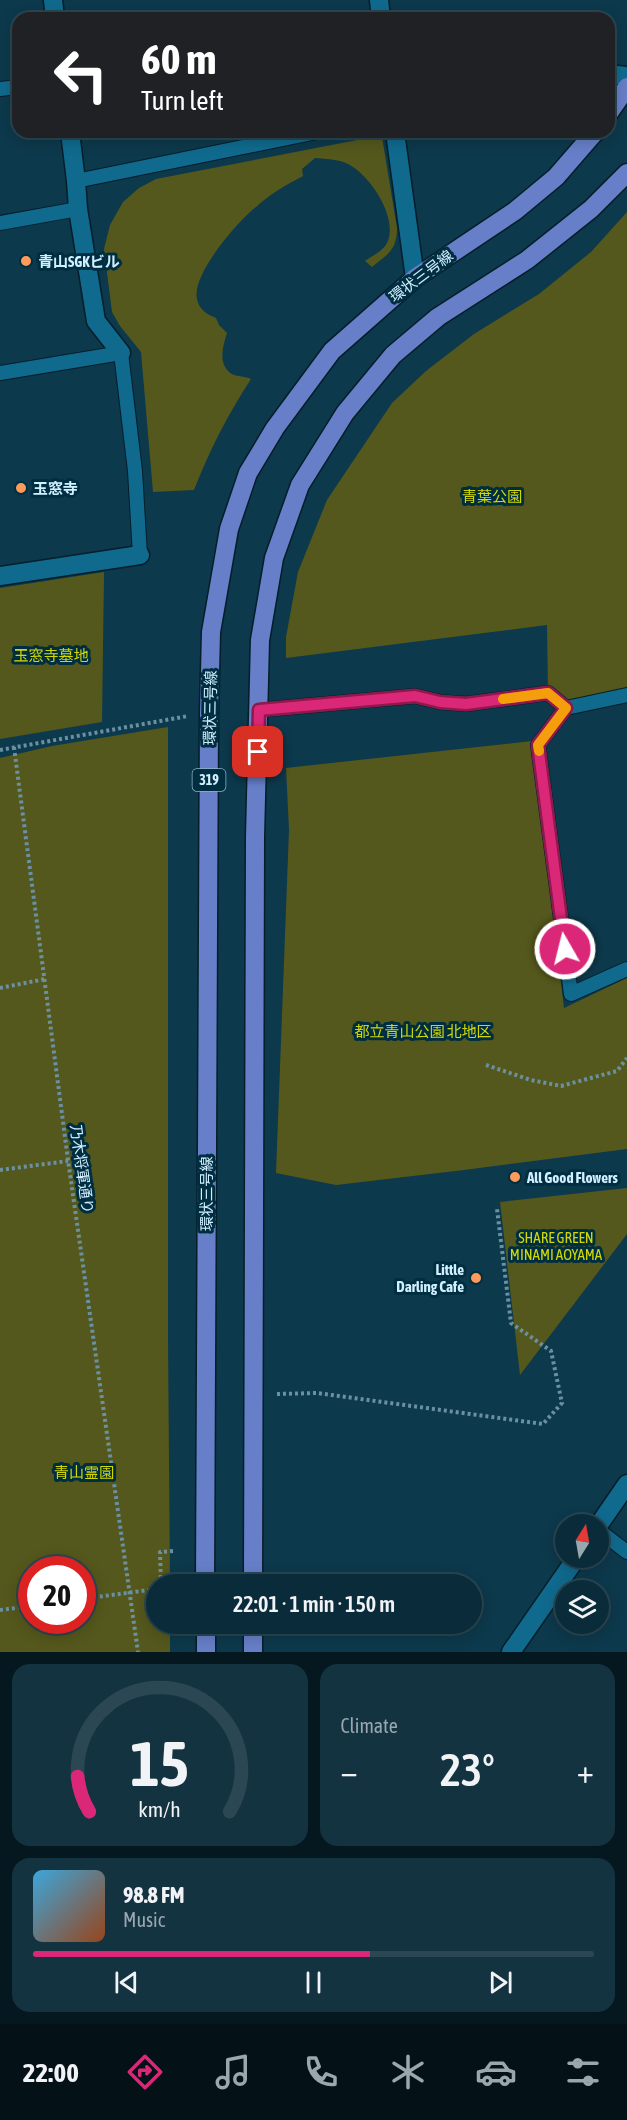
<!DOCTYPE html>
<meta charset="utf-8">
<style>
body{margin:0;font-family:"Asap Condensed","Noto Sans JP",sans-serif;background:#133341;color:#f1f3f6;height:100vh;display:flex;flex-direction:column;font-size:22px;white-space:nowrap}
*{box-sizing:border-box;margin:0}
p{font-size:20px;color:#99a7ae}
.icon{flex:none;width:33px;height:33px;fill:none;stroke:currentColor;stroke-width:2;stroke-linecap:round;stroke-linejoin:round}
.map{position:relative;height:1652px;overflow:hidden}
.sheet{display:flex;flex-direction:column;gap:12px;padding:12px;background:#06181f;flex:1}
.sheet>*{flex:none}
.banner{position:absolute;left:12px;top:12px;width:603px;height:126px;border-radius:18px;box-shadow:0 3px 15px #0003,0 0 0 2px #2a4753;background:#202124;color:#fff;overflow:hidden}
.needle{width:39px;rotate:11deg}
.fabs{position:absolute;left:555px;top:1514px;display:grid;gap:12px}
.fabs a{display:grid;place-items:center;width:54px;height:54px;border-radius:50%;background:#0a2b39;box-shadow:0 3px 15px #0003,0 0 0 2px #2a4753;font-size:30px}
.speed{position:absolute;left:18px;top:1556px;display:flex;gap:12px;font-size:30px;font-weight:700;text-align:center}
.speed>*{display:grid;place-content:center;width:78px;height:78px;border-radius:50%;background:#0a2b39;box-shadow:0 3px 15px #0003,0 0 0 2px #2a4753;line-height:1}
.speed .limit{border:9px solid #d22;background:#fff;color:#111}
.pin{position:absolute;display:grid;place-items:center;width:51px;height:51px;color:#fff;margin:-26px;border-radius:12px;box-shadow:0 3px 9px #0006}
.me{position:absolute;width:66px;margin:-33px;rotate:352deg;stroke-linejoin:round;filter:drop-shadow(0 0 4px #0008)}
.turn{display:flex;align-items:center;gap:21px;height:126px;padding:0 30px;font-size:27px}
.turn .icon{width:78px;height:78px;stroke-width:2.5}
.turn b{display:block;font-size:42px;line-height:51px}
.big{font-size:45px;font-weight:600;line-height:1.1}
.sheet .tile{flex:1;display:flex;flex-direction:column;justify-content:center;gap:9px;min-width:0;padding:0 21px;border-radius:18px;background:#133341}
.sheet .dial{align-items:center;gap:0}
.dial svg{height:156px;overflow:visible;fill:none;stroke:#2a4753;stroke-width:7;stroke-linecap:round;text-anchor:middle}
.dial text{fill:#f1f3f6;stroke:none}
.song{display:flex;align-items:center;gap:18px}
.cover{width:72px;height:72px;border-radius:9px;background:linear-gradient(135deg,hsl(200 70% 55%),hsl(20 70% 35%))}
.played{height:6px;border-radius:3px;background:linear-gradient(90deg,#db2777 60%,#2a4753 60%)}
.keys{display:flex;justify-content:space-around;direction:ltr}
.heat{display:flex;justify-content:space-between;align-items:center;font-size:33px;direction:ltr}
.sheet .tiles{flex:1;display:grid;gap:12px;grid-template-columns:1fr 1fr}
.tile:last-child{grid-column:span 2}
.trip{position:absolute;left:146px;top:1574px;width:336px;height:60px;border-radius:30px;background:#0a2b39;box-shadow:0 3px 15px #0003,0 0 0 2px #2a4753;font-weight:600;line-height:60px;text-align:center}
.dock{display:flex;height:96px;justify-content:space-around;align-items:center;background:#041117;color:#99a7ae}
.dock .icon{width:42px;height:42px}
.dock .selected{color:#db2777}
.dock b{font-size:27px;color:#f1f3f6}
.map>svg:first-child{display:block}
</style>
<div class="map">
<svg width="627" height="1652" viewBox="0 0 627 1652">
<rect width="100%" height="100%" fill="#0d394c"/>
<g fill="#55581c" fill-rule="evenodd">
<path d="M378,136l4,1 15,91c0,22 -9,26 -25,39l-7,-6c7,-5 18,-10 22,-18 12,-25 -17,-68 -39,-79 -10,-5 -22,-5 -33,-6l-13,11 1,7c-17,9 -33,18 -47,31 -18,14 -65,68 -59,92 2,11 10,15 19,19l3,7 8,8c-4,13 -10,32 5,41 6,3 13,2 19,5 -23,35 -42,72 -57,111l-41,2 -12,-140 -21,-26 -8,-14 -8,-63 6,-24 13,-23 16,-14 17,-9z"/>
<polygon points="627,212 627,695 566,708 548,693 547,625 286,658 286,637 298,572 327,500 392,403 426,371 474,334 539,294 591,252"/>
<polygon points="104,572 102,722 0,739 0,588"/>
<path d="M168,727v612l2,245h-14v39h14v29h-170v-894l52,-12zM32,1569h50v51h-50z"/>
<polygon points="532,741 564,1008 627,978 627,1149 464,1170 336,1185 276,1173 289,830 286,768"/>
<polygon points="627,1188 627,1234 520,1375 500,1202"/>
</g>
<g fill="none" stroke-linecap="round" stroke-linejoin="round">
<defs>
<g id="lane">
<polyline points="0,89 18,87"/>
<polyline points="76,181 317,132"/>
<polyline points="0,223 78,209"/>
<polyline points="0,373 121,353 135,471 140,555"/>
<polyline points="627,695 566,708 538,745 571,994 627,969"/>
<polyline points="259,710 415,696 440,702 466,704 548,693 566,708"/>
<polyline points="598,1530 627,1552"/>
</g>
<g id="street">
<polyline points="53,0 55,18"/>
<polyline points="379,0 381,18"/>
<polyline points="609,74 627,76"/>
<polyline points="70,132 76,181 78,209 96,321 121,353"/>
<polyline points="395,132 415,278"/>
<polyline points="0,576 140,555"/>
<polyline points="598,1526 627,1484"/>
<polyline points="511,1652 577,1557"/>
</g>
<g id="primary">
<polyline points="609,113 627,87"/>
<polyline points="205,1584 209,713 211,632 229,529 248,473 275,428 332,351 415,278 515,211 556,177 595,132"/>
<polyline points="253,1584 255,837 260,640 274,558 300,485 345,413 393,355 438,317 527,260 591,209 627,173"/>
<polyline points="206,1623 206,1652"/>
<polyline points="253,1652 253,1623"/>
</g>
</defs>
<use href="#lane" stroke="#051e2a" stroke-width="16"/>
<use href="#street" stroke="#051e2a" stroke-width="21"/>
<use href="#primary" stroke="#051e2a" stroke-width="21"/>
<g stroke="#6a90a1" stroke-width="4" stroke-dasharray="3 3" stroke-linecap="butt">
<polyline points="14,747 68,1160 138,1652"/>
<polyline points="0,750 188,716"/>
<polyline points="0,988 45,979"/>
<polyline points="486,1065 531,1080 561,1086 617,1071 627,1058"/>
<polyline points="0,1170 68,1161"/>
<polyline points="277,1394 317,1393 543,1424 562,1403 551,1351 511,1323 497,1209"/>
<polyline points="161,1584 160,1552 173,1551"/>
<polyline points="82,1599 156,1589"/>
<polyline points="0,1610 32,1606"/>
</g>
<use href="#lane" stroke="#106a8e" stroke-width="14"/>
<use href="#street" stroke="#106a8e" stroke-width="18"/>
<use href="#primary" stroke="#677fc8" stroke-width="18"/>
</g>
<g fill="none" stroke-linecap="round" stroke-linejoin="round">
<defs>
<polyline id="route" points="258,752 259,710 415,696 440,702 466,704 548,693 566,708 538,745 565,949"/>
</defs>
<use href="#route" stroke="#8e194d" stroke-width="15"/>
<use href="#route" stroke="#db2777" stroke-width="10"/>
<polyline stroke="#f59e0b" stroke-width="10" points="503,699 548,693 566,708 538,745 539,751"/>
</g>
<g fill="#ff9b5a" stroke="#002e41" stroke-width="2">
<circle cx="26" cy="261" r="6"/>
<circle cx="21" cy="488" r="6"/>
<circle cx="515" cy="1177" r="6"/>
<circle cx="476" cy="1278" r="6"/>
</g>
<g text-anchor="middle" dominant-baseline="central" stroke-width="6" stroke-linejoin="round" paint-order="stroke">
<rect fill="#002e41" stroke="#92b5c6" stroke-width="1.5" x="192.5" y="769" width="33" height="22" rx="4.5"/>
<g font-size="14" font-weight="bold" fill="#d1efff">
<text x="209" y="780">319</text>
</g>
<g font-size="15" font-weight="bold" fill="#d1efff" stroke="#002e41" text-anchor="start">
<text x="38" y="261">青山SGKビル</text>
<text x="33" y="488">玉窓寺</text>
<text x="527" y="1177">All Good Flowers</text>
<text x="464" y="1269" text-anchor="end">Little<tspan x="464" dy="17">Darling Cafe</tspan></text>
</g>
<g font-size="15" fill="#d1efff" stroke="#002e41">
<text transform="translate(421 276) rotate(-37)">環状三号線</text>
<text transform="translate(210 708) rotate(-89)">環状三号線</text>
<text transform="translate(82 1169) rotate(82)">乃木将軍通り</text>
<text transform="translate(206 1194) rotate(-90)">環状三号線</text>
</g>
<g font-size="15" fill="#d2d804" stroke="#002e41">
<text x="492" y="496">青葉公園</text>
<text x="51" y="655">玉窓寺墓地</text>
<text x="423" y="1031">都立青山公園 北地区</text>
<text x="556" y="1237">SHARE GREEN<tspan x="556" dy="17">MINAMI AOYAMA</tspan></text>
<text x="84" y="1472">青山霊園</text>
</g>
</g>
</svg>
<div class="fabs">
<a><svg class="needle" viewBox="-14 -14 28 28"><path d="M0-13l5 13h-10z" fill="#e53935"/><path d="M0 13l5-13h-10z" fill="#99a7ae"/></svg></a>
<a><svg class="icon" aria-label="layers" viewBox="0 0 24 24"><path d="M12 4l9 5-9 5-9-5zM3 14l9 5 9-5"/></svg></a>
</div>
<div class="speed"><div class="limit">20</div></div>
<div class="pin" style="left:258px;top:752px;background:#d93025"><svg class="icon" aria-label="arrive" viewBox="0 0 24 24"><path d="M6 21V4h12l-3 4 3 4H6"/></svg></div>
<svg class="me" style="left:565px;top:949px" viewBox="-20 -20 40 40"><circle r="17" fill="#db2777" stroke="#fff" stroke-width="3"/><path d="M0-11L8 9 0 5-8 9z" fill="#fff"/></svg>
<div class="trip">22:01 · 1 min · 150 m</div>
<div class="banner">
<div class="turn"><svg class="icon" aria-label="left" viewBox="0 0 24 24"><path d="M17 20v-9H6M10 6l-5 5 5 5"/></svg><div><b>60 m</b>Turn left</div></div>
</div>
</div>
<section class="sheet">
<div class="tiles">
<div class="tile dial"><svg viewBox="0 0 100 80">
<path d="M14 69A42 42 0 1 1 86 69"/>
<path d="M14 69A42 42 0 0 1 8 51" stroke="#db2777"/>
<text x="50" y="56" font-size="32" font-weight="700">15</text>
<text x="50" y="72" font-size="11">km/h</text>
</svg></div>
<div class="tile"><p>Climate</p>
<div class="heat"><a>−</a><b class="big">23°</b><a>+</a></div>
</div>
<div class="tile">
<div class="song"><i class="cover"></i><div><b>98.8 FM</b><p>Music</p></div></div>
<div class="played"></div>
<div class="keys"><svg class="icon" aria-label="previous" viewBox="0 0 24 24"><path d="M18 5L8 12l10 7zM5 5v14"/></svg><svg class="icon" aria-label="pause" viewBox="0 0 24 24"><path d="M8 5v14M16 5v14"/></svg><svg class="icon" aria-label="next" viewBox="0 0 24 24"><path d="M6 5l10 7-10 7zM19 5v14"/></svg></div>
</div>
</div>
</section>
<nav class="dock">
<b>22:00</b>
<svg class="icon selected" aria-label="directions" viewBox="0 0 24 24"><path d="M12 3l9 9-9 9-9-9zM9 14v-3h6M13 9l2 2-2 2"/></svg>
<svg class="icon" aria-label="music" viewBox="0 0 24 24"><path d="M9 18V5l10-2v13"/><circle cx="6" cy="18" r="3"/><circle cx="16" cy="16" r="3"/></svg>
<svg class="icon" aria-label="phone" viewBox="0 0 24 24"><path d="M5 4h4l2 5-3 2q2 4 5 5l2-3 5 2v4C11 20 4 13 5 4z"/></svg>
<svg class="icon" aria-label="climate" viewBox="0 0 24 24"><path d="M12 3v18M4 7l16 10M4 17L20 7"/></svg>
<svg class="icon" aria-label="car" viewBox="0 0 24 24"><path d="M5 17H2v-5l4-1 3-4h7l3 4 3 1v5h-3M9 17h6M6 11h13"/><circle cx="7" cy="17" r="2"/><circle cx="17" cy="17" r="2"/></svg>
<svg class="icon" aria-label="filters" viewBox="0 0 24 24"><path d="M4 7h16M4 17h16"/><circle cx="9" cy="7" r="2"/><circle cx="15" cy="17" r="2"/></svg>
</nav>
